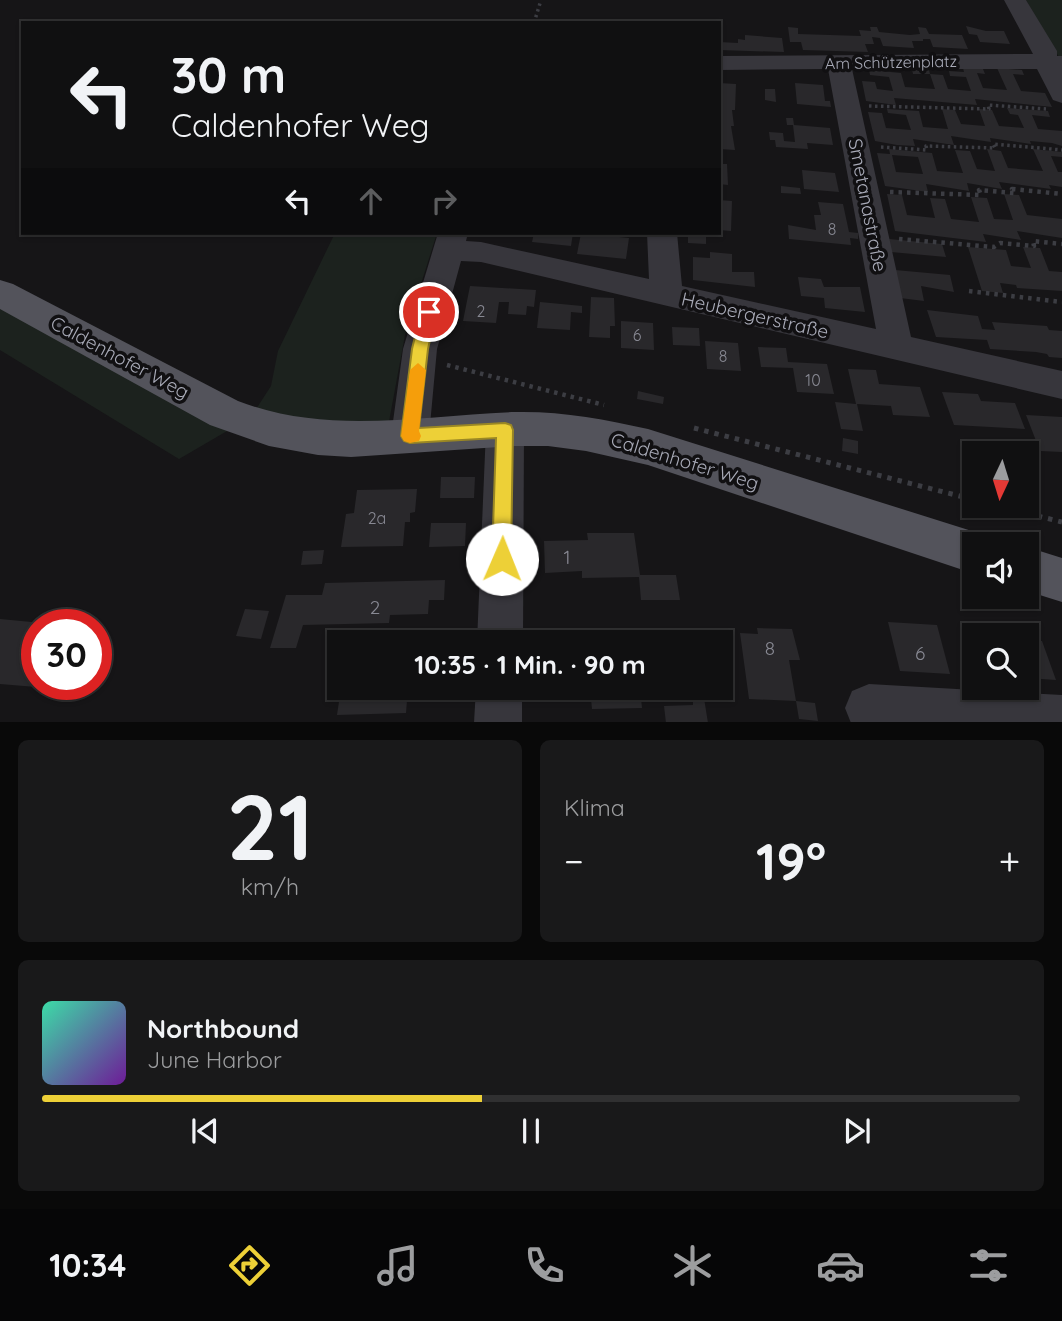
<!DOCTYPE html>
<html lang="de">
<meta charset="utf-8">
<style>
body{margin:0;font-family:Quicksand,sans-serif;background:#19191a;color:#f1f3f6;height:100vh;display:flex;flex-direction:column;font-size:26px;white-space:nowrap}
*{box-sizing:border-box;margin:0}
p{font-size:23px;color:#9c9d9f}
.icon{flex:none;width:38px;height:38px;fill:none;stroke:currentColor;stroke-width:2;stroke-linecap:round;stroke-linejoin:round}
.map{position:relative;height:722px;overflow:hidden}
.sheet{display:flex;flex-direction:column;gap:18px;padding:18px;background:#090909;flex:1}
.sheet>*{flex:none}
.banner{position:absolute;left:21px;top:21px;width:700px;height:214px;border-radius:0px;box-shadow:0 2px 5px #0004,0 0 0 2px #303031;background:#101011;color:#f1f3f6;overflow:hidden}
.needle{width:46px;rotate:184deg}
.tools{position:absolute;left:962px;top:441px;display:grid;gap:14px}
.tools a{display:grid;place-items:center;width:77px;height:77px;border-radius:0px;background:#101011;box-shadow:0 2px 5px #0004,0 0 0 2px #303031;font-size:35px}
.speed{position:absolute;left:21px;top:609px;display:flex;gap:14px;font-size:35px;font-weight:700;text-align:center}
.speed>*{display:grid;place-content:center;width:91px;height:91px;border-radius:50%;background:#101011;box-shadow:0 2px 5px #0004,0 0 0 2px #303031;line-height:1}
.speed .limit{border:10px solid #d22;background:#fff;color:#111}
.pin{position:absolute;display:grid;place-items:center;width:60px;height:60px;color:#fff;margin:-30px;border:4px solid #fff;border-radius:50%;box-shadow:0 2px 7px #0007}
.me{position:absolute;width:77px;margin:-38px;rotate:1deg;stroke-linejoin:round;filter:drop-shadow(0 0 5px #0008)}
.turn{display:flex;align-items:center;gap:24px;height:147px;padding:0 35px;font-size:32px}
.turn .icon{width:91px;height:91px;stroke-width:2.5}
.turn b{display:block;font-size:49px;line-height:60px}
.lanes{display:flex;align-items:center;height:66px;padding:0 35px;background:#0003;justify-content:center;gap:35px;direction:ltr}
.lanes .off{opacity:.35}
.big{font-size:52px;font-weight:700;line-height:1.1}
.sheet .widget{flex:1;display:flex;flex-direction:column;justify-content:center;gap:10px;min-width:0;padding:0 24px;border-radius:10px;background:#19191a}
.sheet .dial{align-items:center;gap:0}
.dial b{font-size:91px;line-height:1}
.song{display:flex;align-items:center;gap:21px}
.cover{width:84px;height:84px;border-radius:10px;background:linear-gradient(135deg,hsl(160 70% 55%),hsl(280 70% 35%))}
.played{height:7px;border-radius:4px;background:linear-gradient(90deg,#edd037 45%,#303031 45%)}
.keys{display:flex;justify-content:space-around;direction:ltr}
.heat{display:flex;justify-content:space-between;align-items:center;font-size:38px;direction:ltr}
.sheet .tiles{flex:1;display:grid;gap:18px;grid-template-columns:1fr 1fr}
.widget:last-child{grid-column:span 2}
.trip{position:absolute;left:327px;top:630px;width:406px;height:70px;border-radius:0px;background:#101011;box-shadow:0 2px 5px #0004,0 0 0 2px #303031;font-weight:700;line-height:70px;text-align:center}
.tab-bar{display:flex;height:112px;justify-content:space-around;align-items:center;background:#060607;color:#9c9d9f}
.tab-bar .icon{width:49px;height:49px}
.tab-bar .active{color:#edd037}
.tab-bar b{font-size:32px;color:#f1f3f6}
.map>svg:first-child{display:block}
</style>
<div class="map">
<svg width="1062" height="723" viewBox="0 0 1062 723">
<rect width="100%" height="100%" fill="#161517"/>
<g fill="#1c221e">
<polygon points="1026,0 1062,0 1062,58 1059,57"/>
<polygon points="335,233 437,233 405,335 388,427 251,417 271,386 278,351"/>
<polygon points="0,305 227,431 179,459 0,350"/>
</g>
<g fill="#29282b" fill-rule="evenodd">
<polygon points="966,26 986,31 1004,31 1010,44 980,42 977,35 969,34"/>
<polygon points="788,27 798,28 798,34 861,36 859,30 871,31 870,27 877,27 879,32 910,35 920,34 918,27 926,28 929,34 962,35 968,49 933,47 930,39 923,39 923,41 912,41 914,48 883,46 880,38 872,37 874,44 865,44 868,52 803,50 801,42 790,42"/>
<polygon points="745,35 782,38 784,52 719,50 719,42 738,43 738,39 745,40"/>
<polygon points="963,68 983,69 985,74 977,73 983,88 1007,90 997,68 1022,70 1024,75 1013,74 1021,91 1045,93 1052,107 975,99 977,105 894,98 896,105 866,101 862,81 875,82 877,89 893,91 889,77 870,75 869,70 901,73 905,87 935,89 930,74 913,74 912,69 929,70 930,74 943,75 948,89 971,91 966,77 950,76 949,71 964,72"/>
<polygon points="719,83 736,84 735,110 732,110 734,126 731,126 735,150 719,149"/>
<polygon points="795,83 823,85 825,101 830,101 831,107 797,104"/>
<polygon points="765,89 775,89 776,102 765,100"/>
<polygon points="1007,108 1048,111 1050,117 1032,115 1038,129 1062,131 1062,146 1052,143 1030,141 1031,144 990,138 991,142 951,136 954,145 913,139 915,146 897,145 875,141 868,112 882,113 886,128 911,130 906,115 888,113 887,109 919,111 923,127 948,129 942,109 955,110 961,124 985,126 979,109 992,110 999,126 1024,128 1018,115 1010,114"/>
<polygon points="786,118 793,118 794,125 830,128 833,145 807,143 808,149 776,147 775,140 770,140 769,132 783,133 784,141 795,142 793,125 787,125"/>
<path d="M889,149l43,4 5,18 26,2 -8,-23 15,1 7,18 18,2 -8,-22 14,2 7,17 35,3 -10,-22 29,3v5l-11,-1 7,16h4v15l-13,-2 2,4 -52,-7 3,7 -35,-6 2,8 -43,-7 2,8 -43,-6 -8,-33 13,1zM892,155l26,2 5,17 -27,-2z"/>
<polygon points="719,164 727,164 728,185 719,184"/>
<polygon points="802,170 835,173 839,192 804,189"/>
<polygon points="781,186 800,188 801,194 781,193"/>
<polygon points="887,194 902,195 907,215 935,218 930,198 945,199 951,219 979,222 971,197 987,198 994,219 1013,220 1004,194 1019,195 1027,215 1062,219 1062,238 1017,231 1021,240 983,234 986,242 895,231"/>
<polygon points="719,200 732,201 731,231 719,230"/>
<polygon points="818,202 843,204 849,232 858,233 858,239 850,238 851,245 789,239 788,225 816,230 814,215 821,215"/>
<polygon points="534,233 573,233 571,246 532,242"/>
<polygon points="581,233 629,238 626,259 577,254"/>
<polygon points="688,233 706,233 706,244 688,243"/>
<polygon points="889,239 942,244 946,257 891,252"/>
<polygon points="968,247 1006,250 1011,266 1031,268 1023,247 1040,248 1049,271 1062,272 1062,291 1017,288 1016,285 1000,283 1003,293 982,291"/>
<polygon points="710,252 732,254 732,272 754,272 755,287 693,280 693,257 710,258"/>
<polygon points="895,270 950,275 954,292 921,286 924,301 900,298"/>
<polygon points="798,277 821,279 824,287 860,287 865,312 825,308 824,298 801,296"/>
<polygon points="470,286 536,290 534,307 527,306 526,315 508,314 509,302 499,302 496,323 463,321"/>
<polygon points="591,297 614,298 615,326 610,326 610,338 589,337"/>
<polygon points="540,302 582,306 582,313 571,312 570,330 537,328"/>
<polygon points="927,310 978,316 982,329 995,330 992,322 1047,326 1049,330 1062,331 1062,358 1049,357 1047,354 1036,352 990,349 987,340 936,337"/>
<polygon points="621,321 653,323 654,350 621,348"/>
<polygon points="672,327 699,328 700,346 673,345"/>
<polygon points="705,341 738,343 741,371 707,369"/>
<polygon points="758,347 786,348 788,362 827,364 834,394 797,392 793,368 761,367"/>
<polygon points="848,369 876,370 879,384 920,387 930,417 893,415 891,406 857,404 863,431 841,429 835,402 856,404"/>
<polygon points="638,391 664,397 663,404 637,399"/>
<polygon points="942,392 978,394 981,401 1015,403 1025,429 954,425"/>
<polygon points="1026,415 1062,417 1062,452 1040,451"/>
<polygon points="843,438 858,441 858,454 842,451"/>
<polygon points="441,477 475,477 474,498 440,498"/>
<polygon points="417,489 415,512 410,513 410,522 405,522 403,546 341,547 346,514 354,513 357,490"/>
<polygon points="431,523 466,523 465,546 429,547"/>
<polygon points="587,533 634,533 640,575 676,575 680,600 641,600 639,577 582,578 582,571 545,573 544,541 588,540"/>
<polygon points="324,550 322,564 301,565 303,551"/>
<polygon points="445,580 444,600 429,600 428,614 390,615 389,623 303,625 296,648 270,648 286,595 322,595 325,583"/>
<polygon points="245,609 269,611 261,639 236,636"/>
<polygon points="0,619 42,623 37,625 36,687 0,684"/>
<polygon points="888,622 937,625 950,674 900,671"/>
<polygon points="961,627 987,629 989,635 975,635 975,661 971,661"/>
<polygon points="757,628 792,629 800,660 789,660 796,701 749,699 740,633 758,634"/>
<polygon points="1027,640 1042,641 1056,680 1027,678"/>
<polygon points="341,688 408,688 406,713 337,715"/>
<polygon points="550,688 640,688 642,708 592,709 591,699 550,701"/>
<polygon points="704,698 708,723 666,723 664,706 693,705 693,699"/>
<polygon points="796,701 815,703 818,721 799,719"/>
</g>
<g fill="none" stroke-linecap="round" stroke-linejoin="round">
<g stroke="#3c3d43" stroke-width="3.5" stroke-dasharray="2.5 3.5" stroke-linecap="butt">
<polyline points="534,23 541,0"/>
<polyline points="869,106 989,109 988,105 1046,109"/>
<polyline points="881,147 927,150 926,146 995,148 993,144 1062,150"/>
</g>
<g stroke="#3c3d43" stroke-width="4.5" stroke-dasharray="3.5 5" stroke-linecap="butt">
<polyline points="890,192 981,195 979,190 1014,193 1012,189 1062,194"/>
<polyline points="899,239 994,247 1000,243 1034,246 1033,241 1062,244"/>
<polyline points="969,291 1062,302"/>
<polyline points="447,365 604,405"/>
</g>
<g stroke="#3c3d43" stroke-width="5" stroke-dasharray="4.5 6" stroke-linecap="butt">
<polyline points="694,428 975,500"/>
<polyline points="997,506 1062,522"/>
</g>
<g fill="#37363c" fill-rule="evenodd">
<polygon points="1004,0 1026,0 1057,51 1057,56 1062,56 1062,103 1053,100 1037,69 852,69 911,337 1062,371 1062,399 481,262 461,261 437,349 429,436 423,447 410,452 397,447 391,436 403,349 438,233 468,233 466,241 481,242 649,279 647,233 677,233 682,286 876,329 828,69 719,70 719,56 1033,54"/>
<polygon points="505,415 518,419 524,430 523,642 477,642 486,430 492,419"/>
<polygon points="869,684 1062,695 1062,723 851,723 845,708 852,691"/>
<polygon points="476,688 522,688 522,723 474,723"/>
</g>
<g fill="#53535b" fill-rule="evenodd">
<path d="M0,280l13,4 225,117c91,35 184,14 277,11 46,-1 89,7 133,17l327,103 16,6 3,6h-19v30l-327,-109 -62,-14 -38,-5h-33l-164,11 -33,-2 -49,-9 -59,-21 -210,-116z"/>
<polygon points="1027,547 1062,558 1062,602 1027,591"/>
</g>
</g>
<polygon fill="#edd037" stroke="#9a8724" stroke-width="2" points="429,306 436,312 428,349 419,428 505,423 511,425 513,430 511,559 508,565 502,568 495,565 492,559 496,438 410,443 404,441 401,436 412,349 421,312"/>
<polygon fill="#f59e0b" points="418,363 426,370 419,431 421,436 419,441 410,443 404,441 401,436 410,370"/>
<g text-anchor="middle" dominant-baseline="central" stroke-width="7" stroke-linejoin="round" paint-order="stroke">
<g font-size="16" fill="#a8aab7" stroke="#111012">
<text transform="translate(891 62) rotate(-1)">Am Schützenplatz</text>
</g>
<g font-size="16" fill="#888993">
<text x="832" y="229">8</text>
<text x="481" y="311">2</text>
<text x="637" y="335">6</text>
<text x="723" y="356">8</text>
<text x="813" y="380">10</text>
<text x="377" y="518">2a</text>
</g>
<g font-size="19" fill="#a8aab7" stroke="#111012">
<text transform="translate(868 205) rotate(79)">Smetanastraße</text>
<text transform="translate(755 315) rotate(13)">Heubergerstraße</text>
<text transform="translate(120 357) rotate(28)">Caldenhofer Weg</text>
<text transform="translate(685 461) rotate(17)">Caldenhofer Weg</text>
</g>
<g font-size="19" fill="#888993">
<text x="567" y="557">1</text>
<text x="375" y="607">2</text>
<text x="770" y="648">8</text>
<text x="920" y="653">6</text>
</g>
</g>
</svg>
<div class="tools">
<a><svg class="needle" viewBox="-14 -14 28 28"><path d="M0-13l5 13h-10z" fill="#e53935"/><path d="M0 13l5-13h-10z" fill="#9c9d9f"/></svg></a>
<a><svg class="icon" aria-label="sound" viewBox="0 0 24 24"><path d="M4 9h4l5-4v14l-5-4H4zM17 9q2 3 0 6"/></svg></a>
<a><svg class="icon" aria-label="search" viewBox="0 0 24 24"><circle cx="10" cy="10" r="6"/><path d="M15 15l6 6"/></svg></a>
</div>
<div class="speed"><div class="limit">30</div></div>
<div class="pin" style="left:429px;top:312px;background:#d93025"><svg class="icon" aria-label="arrive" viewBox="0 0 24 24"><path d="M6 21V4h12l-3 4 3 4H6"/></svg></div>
<svg class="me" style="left:502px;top:559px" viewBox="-20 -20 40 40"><circle r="19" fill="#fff"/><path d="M0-13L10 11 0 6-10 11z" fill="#edd037"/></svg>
<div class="trip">10:35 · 1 Min. · 90 m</div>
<div class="banner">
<div class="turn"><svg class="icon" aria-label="left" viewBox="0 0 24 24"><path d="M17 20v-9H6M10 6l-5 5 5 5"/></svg><div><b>30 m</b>Caldenhofer Weg</div></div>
<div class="lanes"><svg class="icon" aria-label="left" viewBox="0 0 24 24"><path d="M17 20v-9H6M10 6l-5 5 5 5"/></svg><svg class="icon off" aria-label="ahead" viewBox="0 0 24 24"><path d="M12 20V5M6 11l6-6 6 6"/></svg><svg class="icon off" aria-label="right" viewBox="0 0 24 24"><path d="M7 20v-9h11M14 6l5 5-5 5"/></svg></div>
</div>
</div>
<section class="sheet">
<div class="tiles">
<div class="widget dial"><b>21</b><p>km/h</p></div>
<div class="widget"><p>Klima</p>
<div class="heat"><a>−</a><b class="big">19°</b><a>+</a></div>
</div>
<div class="widget">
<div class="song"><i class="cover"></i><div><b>Northbound</b><p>June Harbor</p></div></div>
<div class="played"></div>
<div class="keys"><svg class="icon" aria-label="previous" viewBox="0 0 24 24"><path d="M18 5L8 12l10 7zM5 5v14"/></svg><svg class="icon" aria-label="pause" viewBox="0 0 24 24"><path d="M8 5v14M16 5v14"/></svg><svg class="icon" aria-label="next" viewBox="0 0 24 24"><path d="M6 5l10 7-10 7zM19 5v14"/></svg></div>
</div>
</div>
</section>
<nav class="tab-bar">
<b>10:34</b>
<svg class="icon active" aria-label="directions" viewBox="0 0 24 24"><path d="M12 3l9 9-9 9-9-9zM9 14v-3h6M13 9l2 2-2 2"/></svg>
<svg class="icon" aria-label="music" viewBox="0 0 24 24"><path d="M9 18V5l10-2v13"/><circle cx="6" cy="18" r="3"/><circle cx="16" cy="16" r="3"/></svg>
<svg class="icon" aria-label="phone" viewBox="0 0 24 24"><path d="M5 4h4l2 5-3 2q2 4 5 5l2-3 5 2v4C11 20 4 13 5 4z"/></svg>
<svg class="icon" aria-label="climate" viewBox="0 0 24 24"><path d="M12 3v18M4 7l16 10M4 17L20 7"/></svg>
<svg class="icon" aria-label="car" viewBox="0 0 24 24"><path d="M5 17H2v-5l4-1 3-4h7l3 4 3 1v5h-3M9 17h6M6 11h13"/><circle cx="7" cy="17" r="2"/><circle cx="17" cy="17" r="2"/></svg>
<svg class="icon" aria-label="filters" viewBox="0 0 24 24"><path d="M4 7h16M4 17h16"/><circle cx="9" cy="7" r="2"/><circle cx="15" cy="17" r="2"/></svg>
</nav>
